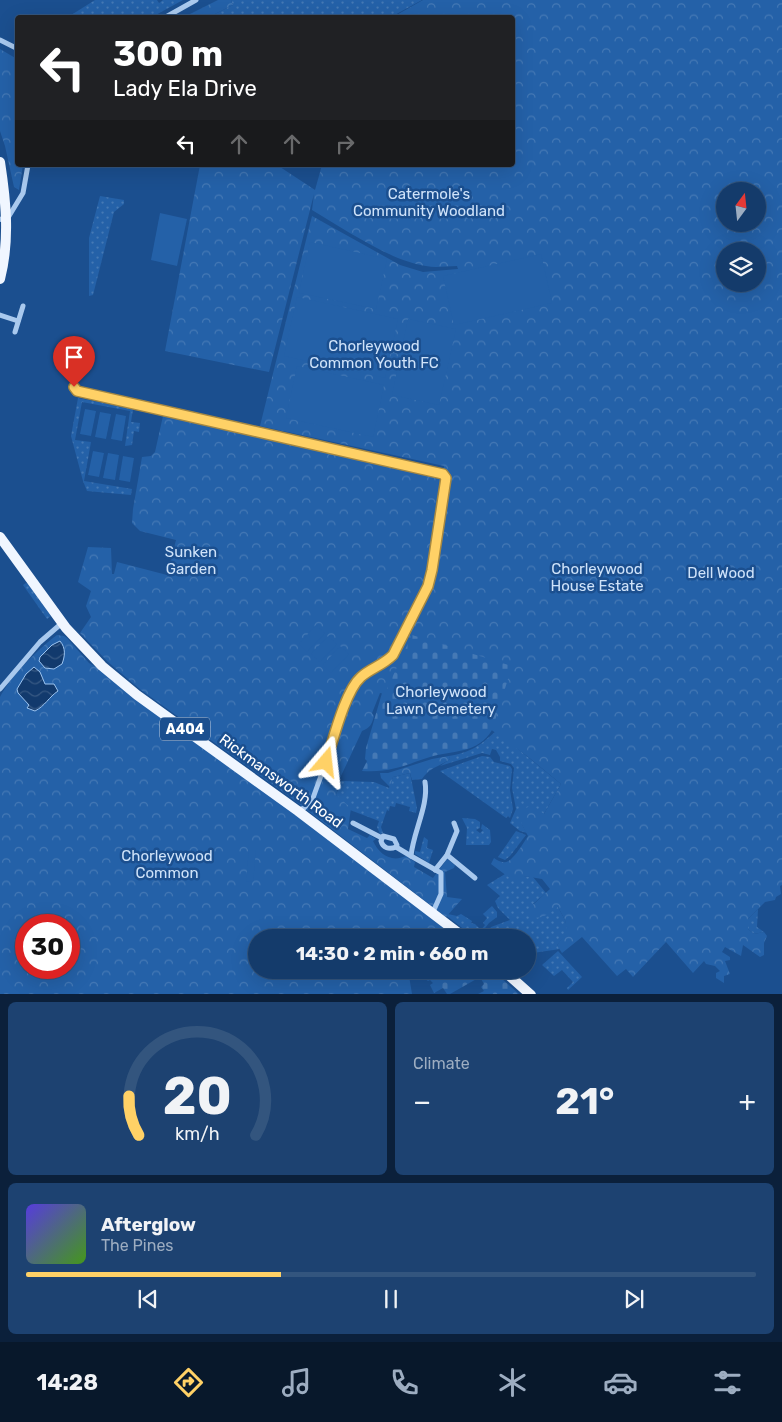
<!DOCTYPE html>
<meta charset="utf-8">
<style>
body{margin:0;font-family:Rubik,sans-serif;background:#1d4271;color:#f1f3f6;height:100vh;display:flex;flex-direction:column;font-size:19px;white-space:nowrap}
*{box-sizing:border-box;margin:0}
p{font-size:16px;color:#9dadc1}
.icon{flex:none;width:28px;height:28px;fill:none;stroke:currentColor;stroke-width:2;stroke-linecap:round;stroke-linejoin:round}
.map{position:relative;height:994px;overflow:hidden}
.sheet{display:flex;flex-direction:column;gap:8px;padding:8px;background:#0b203b;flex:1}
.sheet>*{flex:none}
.guide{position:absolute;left:15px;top:15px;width:500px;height:152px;border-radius:5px;box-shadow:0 5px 20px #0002,0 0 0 1px #33557e;background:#202124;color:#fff;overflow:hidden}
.needle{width:32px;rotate:15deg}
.tools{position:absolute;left:716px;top:182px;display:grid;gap:10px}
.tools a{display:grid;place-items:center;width:50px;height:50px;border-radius:50%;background:#143b6b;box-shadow:0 5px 20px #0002,0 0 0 1px #33557e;font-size:25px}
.speed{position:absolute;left:15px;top:914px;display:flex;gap:10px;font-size:25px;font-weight:700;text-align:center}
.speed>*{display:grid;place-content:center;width:65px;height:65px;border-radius:50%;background:#143b6b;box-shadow:0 5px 20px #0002,0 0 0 1px #33557e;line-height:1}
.speed .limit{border:8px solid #d22;background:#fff;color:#111}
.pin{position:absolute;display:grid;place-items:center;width:42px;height:42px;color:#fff;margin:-51px -21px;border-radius:50% 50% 50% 0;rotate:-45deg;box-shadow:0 0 5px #0007}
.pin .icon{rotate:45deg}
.me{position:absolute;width:55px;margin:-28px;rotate:17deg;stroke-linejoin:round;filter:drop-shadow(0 0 4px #0008)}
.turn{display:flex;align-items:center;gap:18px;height:105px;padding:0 15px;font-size:22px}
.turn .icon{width:65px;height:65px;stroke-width:2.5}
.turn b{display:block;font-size:35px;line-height:42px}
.lanes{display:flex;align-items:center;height:48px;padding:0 15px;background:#0003;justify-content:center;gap:25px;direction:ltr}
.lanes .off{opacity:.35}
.big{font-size:38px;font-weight:700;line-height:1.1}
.sheet .card{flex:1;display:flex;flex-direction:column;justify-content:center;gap:8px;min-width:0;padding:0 18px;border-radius:8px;background:#1d4271}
.sheet .dial{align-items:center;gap:0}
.dial svg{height:130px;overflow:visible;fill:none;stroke:#33557e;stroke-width:7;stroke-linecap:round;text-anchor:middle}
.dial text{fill:#f1f3f6;stroke:none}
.song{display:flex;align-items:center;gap:15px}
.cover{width:60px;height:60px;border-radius:8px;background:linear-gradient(135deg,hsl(250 70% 55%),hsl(100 70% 35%))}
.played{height:5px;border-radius:2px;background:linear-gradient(90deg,#ffd166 35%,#33557e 35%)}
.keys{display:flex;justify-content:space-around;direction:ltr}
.heat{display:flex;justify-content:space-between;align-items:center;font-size:28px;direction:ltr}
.sheet .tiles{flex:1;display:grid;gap:8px;grid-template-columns:1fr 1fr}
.card:last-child{grid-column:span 2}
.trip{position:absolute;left:248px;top:929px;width:288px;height:50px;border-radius:25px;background:#143b6b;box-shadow:0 5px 20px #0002,0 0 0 1px #33557e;font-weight:700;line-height:50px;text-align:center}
.menu{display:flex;height:80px;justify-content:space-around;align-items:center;background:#08182b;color:#9dadc1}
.menu .icon{width:35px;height:35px}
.menu .active{color:#ffd166}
.menu b{font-size:22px;color:#f1f3f6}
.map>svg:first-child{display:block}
</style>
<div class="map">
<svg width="782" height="995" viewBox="0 0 782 995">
<defs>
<pattern id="grass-dots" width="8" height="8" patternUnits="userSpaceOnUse" patternTransform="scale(1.25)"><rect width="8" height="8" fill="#2461a8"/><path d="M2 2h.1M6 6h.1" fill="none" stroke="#4579b5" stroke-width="1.8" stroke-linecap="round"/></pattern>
<pattern id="forest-crowns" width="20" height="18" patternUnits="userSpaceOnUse" patternTransform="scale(1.25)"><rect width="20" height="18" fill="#2461a8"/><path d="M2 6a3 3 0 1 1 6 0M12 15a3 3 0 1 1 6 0" fill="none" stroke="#4579b5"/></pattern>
<pattern id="cemetery-stones" width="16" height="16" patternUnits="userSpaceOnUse" patternTransform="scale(1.25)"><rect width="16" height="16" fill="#2461a8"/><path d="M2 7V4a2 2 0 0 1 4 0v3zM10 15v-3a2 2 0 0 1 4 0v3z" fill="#4579b5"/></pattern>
<pattern id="water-waves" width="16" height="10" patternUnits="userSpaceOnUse" patternTransform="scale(1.25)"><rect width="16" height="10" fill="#123a6d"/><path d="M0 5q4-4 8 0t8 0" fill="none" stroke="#365883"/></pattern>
</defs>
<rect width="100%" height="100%" fill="#1b4f8f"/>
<g fill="url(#grass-dots)">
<polygon points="95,0 157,0 159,3 163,0 183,0 152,17 68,17"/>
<polygon points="231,0 422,0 391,17 213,18 213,15 233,5"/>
<polygon points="100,196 124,200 124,204 114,212 93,295 89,296 89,238"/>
<polygon points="78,398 133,409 131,422 140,423 139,432 134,431 132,445 125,446 130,411 82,402 75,440 91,442 84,481 132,489 131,495 87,491 83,481 71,436"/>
<polygon points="26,583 28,584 51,616 47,619 23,585"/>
<path d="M496,731l65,53 -17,30 -22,11 5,8 -7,-2 -10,-8 6,-14 -4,-21 2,-20 -3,-4 -11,-3v-4l-4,-7 -4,-1 -2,6 -8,-2 -42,13 10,-7 -1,-3c23,-4 30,-10 47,-25z"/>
<polygon points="482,756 490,757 494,762 510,766 512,769 510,790 513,809 510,818 508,816 506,818 440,771"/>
<polygon points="410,773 417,808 416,813 409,811 410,807 396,803 395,807 390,806 389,811 387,810 381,827 383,833 380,834 377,827 379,821 350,810 336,795 341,781 374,782 389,788 393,777"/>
<polygon points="462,818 475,819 480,822 480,828 476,830 480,833 483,830 481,829 482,824 490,830 491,842 489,845 466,845 467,828"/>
<polygon points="516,831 526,835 510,856 505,860 498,857"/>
<polygon points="424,837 428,840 427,848 433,850 429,863 415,854 415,851 420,852"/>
<polygon points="505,874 533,877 546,893 533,904 558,907 565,920 568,932 557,945 560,949 526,954 526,938 485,938 491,927 510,920 498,908 495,901 500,896 487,885"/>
<polygon points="492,906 497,912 497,917 489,923 478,937 475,938 443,913 457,916 461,914 472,921 471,923 475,924 481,930 485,925 483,923 487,918 483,914"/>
<polygon points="758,909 757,927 764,932 754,934 748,929 748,919"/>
<polygon points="558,951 582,977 568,990 567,988 573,982 562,970 554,976 542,965"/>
</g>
<g fill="url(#forest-crowns)" fill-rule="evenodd">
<polygon points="218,0 231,0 233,5 213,15 213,17 184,17"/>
<path d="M423,0h359v885l-2,1 1,8 -5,3 -1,3 -10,2 -17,17v10l6,5 10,-2 3,4 -3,7v12l-4,2 -17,-12 -2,11 -16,-9 -3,5 8,5v3l-5,1 5,13 -6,2v7l-8,-5v-5l4,-2 -5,-5 -9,-2 -2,-3 -11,12 -27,-31 -33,35 -7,-8 -9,7 -35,-39 -20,16 -5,-8 10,-13 -2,-12 -7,-13c-13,9 -19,15 -35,7l27,-25 -8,-10 -18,-3 -9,6 -24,-18 3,-6c3,2 7,5 12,4 7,-1 18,-20 22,-26l-6,-11 -4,-13 14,-7 12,9 17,-30 -34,-28 -49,-36 -44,-16 -54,-11 -8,20 2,3c-2,8 -4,12 -12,15l-21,45 -5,19 15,13 -3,21 19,9 3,-3 6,4 -3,2c6,13 18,22 33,15l9,6 -1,5 19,11 14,-19 8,6 -1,3 -9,4 2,25 15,2 -16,18 -156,-120 -149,-107 -33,-28 -28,-29 11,-16 -5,-11 5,-15 -13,-9 10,-35 23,1 1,26h2l3,-12 50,13 9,-35 -36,-9 -8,-8 1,-14 9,-52 9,-1 4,-4 8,-36 279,61 2,-11 -184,-40 52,-210 88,49 23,7 35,-3 -1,-3c-11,0 -21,2 -31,0 -36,-5 -83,-38 -114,-56l2,-16 -45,178 -104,-21 35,-186h77l38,25 7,-25h190v-147l-119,-1zM725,191h33v33h-33zM725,251h33v33h-33z"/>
<polygon points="0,49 17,59 18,165 23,165 19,190 14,187 5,146 0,131"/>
<path d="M57,635l7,1 3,2 22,25 14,8 244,180 100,79 -7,8h-184v32h152l4,24 -412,1v-298c10,-20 38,-48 57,-62zM26,925h43v43h-43z"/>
<path d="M449,756l1,3c-11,8 -20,8 -28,20l-10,1 -2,-7 -17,4 -3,10 -9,-9 -1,-5h8l44,-14z"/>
</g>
<g fill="url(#cemetery-stones)">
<path d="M412,635l100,31 -20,64c-14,24 -39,20 -62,27 -25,8 -40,16 -68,14l5,-10 -2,-2 1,-11 16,-55h3z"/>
<polygon points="414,970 492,970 519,994 478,994 484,991 481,987 484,984 480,977 450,994 447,994 443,988 434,993 430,985 433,983 430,980 428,981"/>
</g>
<g fill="#2461a8">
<polygon points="160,213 187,219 177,266 151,260"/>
<polygon points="310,242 387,259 376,309 299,293"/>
<polygon points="541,254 552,303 454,325 443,276"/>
<polygon points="297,297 398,319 385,378 284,356"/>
<polygon points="408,319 456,329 439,405 392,395"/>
<polygon points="297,366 384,385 373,437 286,418"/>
<polygon points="85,409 96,411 91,436 80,434"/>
<polygon points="100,412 111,414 106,439 95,437"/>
<polygon points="116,414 126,416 122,441 111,439"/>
<polygon points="93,451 104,453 99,477 88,475"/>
<polygon points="108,453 119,455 115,480 103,478"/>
<polygon points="123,456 134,458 130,482 119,480"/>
<polygon points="316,625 325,633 307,652 299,644"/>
<polygon points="328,636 337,644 320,662 311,654"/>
<polygon points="340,646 349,654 331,673 323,665"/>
<polygon points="249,849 256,849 253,882 246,881"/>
</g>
<g fill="url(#water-waves)" stroke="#9cc4f0">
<path d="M60,641c6,7 5,15 2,23l-8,5 -9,-1 -6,-7 1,-4 12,-12z"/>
<path d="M34,667l6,5 5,12h9l4,7c-9,6 -13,15 -23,20l-8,-3 2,-3 -11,-12 -1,-4 9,-15z"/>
</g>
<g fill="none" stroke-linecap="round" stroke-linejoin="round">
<g stroke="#a9c9ee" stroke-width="5">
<polyline points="164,18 196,0"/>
<polyline points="0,40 18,49"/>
<polyline points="0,219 6,221 23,193 28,165"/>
<polyline points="0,315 18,321"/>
<polyline points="15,332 23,306"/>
<polyline points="74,387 77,391 443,474 446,478 432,570 428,585 393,655 385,663 362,676 356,683 338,722 326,762 313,798 304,808 298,810"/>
<polyline points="0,689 40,642 62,623"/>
<path d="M425,782c4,23 -12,50 -14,74l30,17v21l-8,18"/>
<polyline points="353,823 382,838"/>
<path d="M383,836l11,3 3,6 -1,2c-7,3 -13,1 -15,-6z"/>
<polyline points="396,847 411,856"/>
<polyline points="447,855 475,878"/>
<polyline points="435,870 447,855 457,831 454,823"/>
</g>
<g stroke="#f0f6ff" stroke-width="10">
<path d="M0,162c6,39 10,78 0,117"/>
<polyline points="0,537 66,628 102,666 137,695 298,811 465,938"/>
<polyline points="503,970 531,995"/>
</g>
</g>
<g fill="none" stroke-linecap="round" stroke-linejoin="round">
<defs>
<path id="route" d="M74,387l3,4 366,83 3,4 -14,92 -4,16 -35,69c-11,11 -22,13 -32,22 -16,14 -28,64 -35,85"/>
</defs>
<use href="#route" stroke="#a68842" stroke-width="12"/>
<use href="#route" stroke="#ffd166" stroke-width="9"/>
</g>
<g text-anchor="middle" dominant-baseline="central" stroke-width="5" stroke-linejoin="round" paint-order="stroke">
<rect fill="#1b4f8f" stroke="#bbcadd" stroke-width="1" x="160" y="717.5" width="50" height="23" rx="4"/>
<g font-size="14" font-weight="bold" fill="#fff">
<text x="185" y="729">A404</text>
</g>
<g font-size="15" fill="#cfe3fa" stroke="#1b4f8f">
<text x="429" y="194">Catermole's<tspan x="429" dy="17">Community Woodland</tspan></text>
<text x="374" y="346">Chorleywood<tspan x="374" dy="17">Common Youth FC</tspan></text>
<text x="191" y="552">Sunken<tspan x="191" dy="17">Garden</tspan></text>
<text x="597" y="569">Chorleywood<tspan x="597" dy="17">House Estate</tspan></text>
<text x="721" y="573">Dell Wood</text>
<text x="441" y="692">Chorleywood<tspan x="441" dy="17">Lawn Cemetery</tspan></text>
<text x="167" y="856">Chorleywood<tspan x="167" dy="17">Common</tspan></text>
</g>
<g font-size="15" fill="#fff" stroke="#1b4f8f">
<text transform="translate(281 781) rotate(36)">Rickmansworth Road</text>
</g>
</g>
</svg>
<div class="tools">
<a><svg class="needle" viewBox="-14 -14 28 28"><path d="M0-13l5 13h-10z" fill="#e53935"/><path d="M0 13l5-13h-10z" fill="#9dadc1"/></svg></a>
<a><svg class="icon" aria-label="layers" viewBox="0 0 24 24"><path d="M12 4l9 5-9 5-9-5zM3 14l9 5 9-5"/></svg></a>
</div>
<div class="speed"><div class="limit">30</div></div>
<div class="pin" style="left:74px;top:387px;background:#d93025"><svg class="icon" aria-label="arrive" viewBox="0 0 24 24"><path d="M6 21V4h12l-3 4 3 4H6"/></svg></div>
<svg class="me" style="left:326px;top:762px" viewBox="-20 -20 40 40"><path d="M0-17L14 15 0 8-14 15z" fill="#ffd166" stroke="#fff" stroke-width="4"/></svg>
<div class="trip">14:30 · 2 min · 660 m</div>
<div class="guide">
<div class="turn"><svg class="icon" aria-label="left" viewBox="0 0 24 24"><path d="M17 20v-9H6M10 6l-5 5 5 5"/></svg><div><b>300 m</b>Lady Ela Drive</div></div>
<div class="lanes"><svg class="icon" aria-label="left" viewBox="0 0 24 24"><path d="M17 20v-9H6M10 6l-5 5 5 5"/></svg><svg class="icon off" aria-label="ahead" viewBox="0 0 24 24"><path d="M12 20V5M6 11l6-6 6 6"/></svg><svg class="icon off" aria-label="ahead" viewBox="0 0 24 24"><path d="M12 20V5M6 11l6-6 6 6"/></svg><svg class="icon off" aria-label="right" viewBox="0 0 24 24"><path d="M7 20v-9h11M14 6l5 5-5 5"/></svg></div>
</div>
</div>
<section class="sheet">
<div class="tiles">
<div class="card dial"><svg viewBox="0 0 100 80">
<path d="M14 69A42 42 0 1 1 86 69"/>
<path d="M14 69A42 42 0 0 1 8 45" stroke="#ffd166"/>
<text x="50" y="56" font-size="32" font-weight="700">20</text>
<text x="50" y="72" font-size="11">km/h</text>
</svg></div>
<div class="card"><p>Climate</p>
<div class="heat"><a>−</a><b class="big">21°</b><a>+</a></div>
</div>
<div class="card">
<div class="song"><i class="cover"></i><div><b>Afterglow</b><p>The Pines</p></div></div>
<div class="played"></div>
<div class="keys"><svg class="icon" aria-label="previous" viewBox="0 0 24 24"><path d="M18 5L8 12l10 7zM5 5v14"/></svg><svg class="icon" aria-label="pause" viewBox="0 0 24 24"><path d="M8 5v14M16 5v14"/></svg><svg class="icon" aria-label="next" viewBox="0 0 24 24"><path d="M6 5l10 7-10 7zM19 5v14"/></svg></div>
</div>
</div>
</section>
<nav class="menu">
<b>14:28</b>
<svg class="icon active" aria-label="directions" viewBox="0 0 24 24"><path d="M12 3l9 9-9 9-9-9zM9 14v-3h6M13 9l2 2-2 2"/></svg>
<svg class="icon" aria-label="music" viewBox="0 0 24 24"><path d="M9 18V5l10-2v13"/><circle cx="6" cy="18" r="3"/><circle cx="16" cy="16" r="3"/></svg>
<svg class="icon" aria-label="phone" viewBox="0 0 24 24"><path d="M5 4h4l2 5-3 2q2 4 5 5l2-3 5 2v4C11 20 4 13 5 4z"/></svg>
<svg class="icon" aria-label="climate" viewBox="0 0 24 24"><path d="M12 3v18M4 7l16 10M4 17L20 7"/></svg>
<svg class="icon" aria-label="car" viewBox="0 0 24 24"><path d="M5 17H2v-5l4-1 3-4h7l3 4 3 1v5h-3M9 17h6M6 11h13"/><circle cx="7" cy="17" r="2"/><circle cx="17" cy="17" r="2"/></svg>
<svg class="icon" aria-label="filters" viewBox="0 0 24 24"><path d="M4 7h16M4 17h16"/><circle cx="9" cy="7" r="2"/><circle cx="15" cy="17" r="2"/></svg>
</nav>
